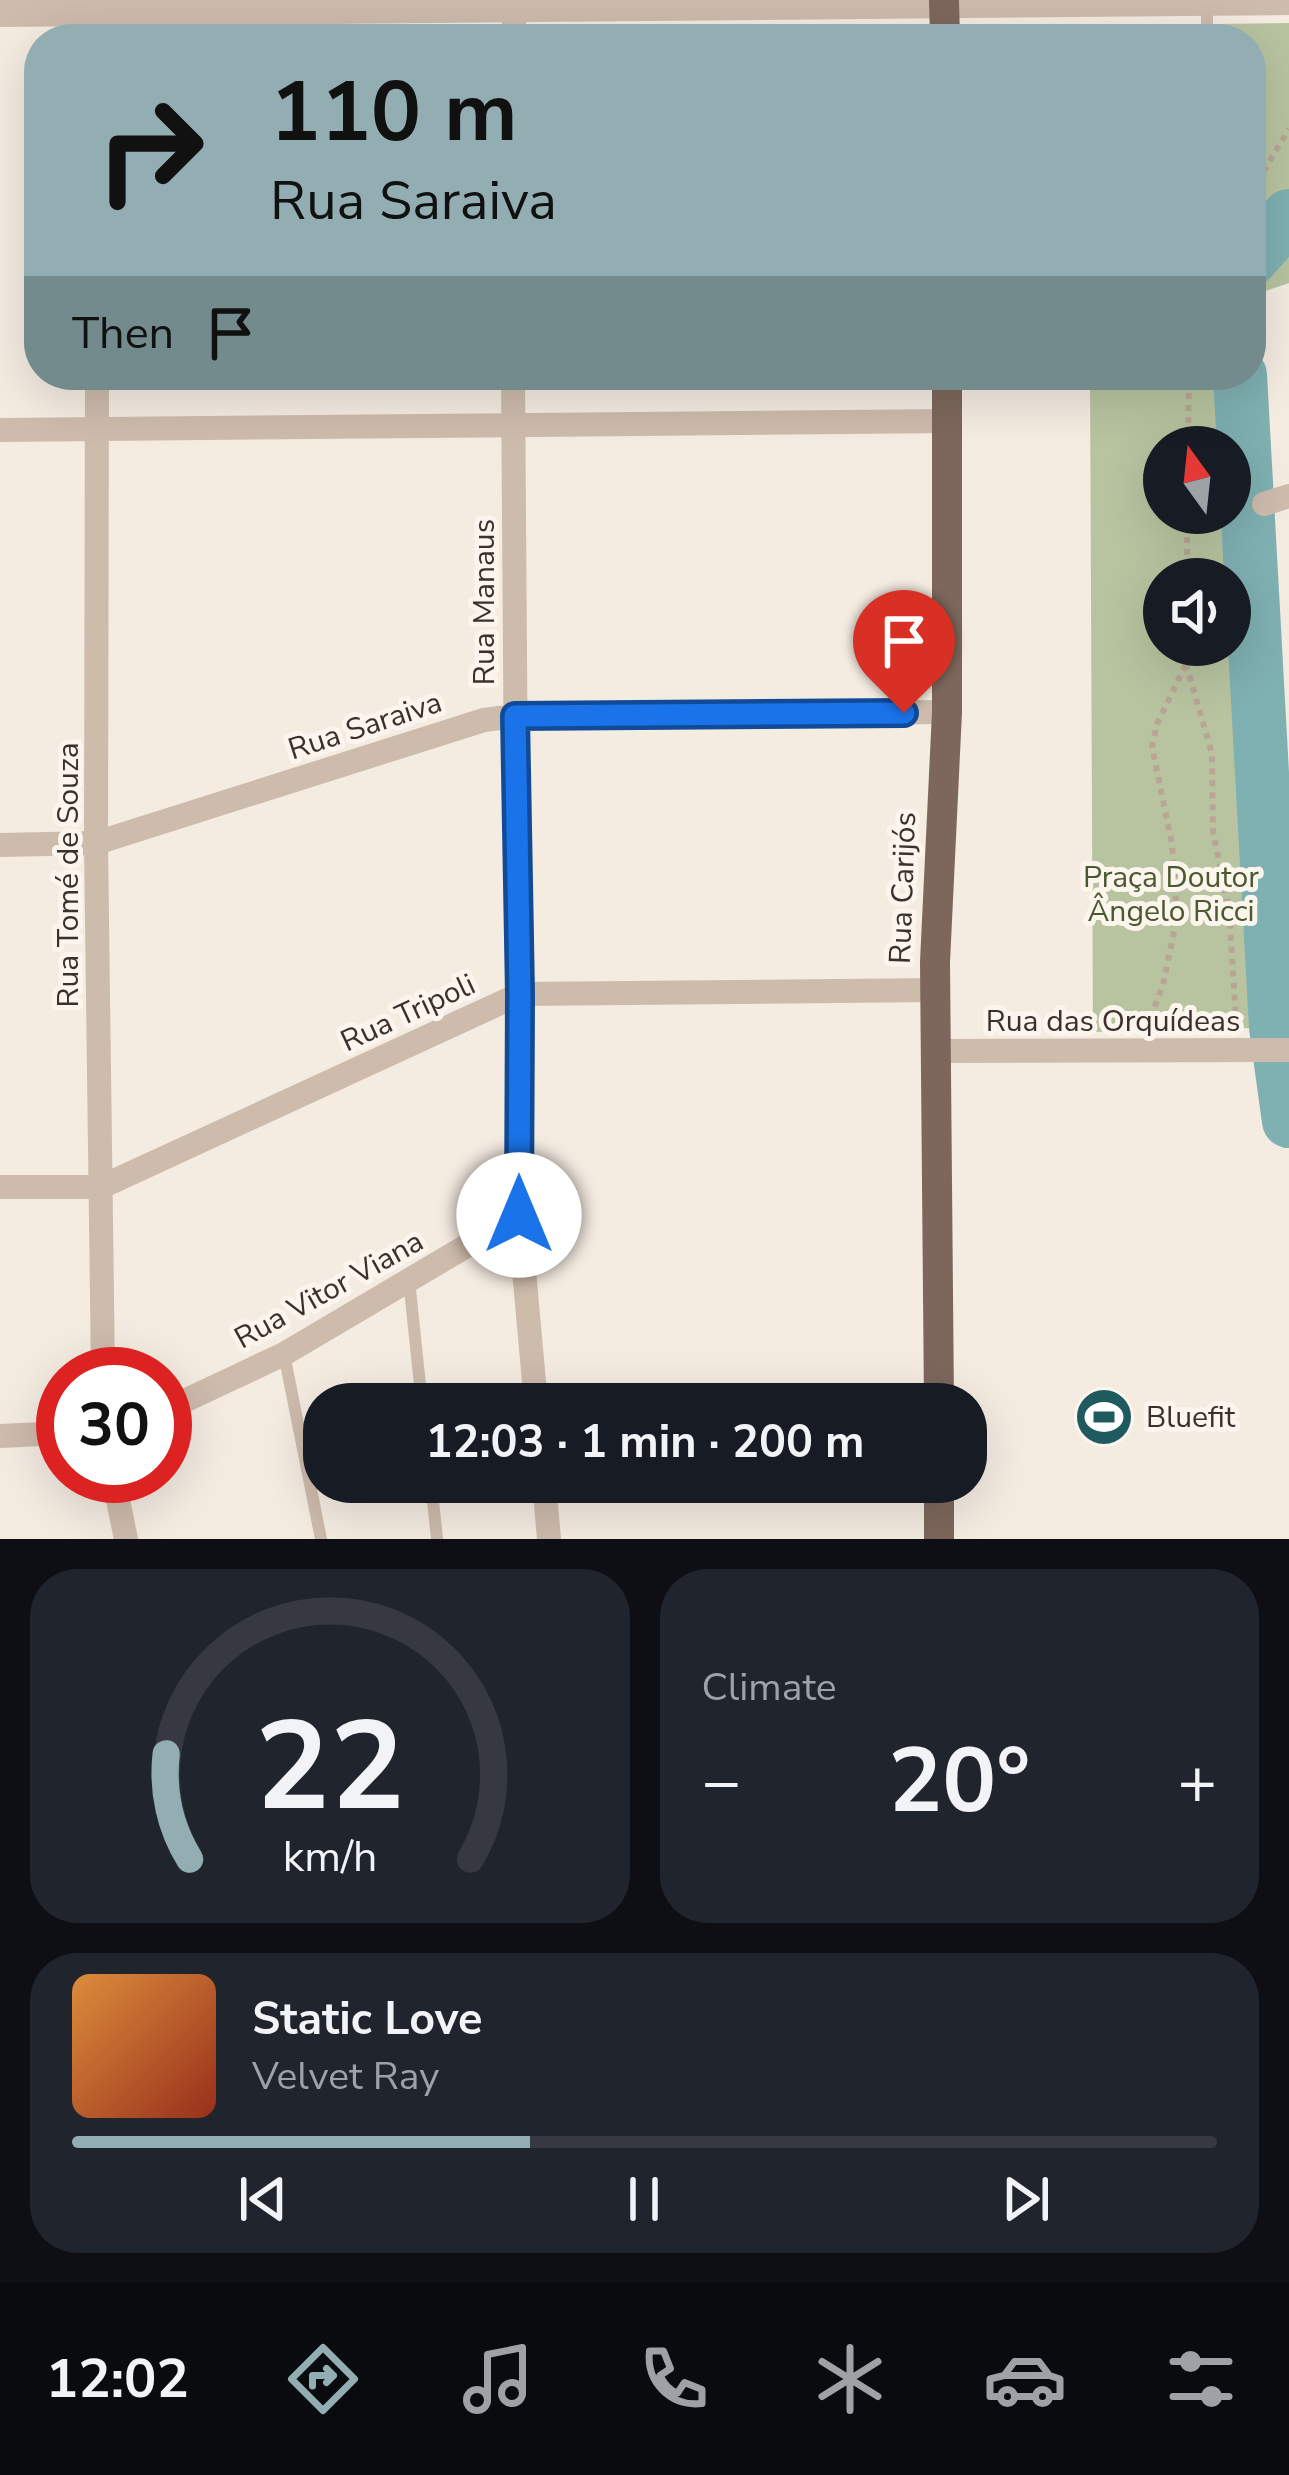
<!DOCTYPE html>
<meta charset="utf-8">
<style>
body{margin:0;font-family:"Nunito Sans",sans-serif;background:#20242c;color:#f1f3f6;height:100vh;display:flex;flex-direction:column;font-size:45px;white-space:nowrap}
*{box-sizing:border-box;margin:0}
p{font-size:39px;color:#9ea1a6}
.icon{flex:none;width:66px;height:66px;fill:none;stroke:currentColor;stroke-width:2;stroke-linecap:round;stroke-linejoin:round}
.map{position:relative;height:1539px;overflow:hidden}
.side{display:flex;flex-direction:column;gap:30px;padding:30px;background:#0d0f14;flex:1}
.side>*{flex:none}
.banner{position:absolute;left:24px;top:24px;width:1242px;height:366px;border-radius:48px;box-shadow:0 12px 48px #0002;background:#92aeb2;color:#111;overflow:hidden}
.needle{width:78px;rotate:345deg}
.buttons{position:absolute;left:1143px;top:426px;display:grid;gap:24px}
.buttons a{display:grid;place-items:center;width:108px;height:108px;border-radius:50%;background:#171b24;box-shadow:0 12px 48px #0002;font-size:60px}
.speed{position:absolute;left:36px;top:1347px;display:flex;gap:24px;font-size:60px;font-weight:700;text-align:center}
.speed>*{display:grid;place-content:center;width:156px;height:156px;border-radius:50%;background:#171b24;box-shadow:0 12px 48px #0002;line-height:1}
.speed .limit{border:18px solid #d22;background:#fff;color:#111}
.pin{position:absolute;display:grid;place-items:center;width:102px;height:102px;color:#fff;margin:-123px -51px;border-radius:50% 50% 50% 0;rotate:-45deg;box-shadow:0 0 12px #0007}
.pin .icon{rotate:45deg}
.me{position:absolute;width:132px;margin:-66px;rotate:0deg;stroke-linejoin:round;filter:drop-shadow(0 0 9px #0008)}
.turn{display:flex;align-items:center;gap:42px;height:252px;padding:0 48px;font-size:54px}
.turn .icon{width:156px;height:156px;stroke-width:2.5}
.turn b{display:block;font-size:84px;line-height:102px}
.then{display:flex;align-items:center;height:114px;padding:0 48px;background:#0003;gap:24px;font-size:45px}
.big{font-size:90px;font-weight:700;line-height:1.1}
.side .tile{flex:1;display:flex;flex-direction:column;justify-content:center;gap:18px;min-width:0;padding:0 42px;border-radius:48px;background:#20242c}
.side .dial{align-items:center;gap:0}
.dial svg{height:312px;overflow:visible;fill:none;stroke:#363941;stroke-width:7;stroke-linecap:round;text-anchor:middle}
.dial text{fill:#f1f3f6;stroke:none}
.song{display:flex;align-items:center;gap:36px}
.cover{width:144px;height:144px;border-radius:18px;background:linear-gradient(135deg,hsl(30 70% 55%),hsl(10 70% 35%))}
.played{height:12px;border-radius:6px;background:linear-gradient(90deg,#92aeb2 40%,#363941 40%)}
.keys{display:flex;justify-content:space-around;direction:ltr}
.heat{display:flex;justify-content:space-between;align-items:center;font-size:66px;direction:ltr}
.side .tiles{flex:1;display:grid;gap:30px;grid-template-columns:1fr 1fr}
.tile:last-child{grid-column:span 2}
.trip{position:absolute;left:303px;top:1383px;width:684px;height:120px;border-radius:48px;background:#171b24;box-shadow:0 12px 48px #0002;font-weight:700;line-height:120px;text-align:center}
.menu{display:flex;height:192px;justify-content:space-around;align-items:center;background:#090b0e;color:#9ea1a6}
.menu .icon{width:84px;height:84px}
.menu .current{color:#92aeb2}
.menu b{font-size:54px;color:#f1f3f6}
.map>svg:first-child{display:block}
</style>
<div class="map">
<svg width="1289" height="1539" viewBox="0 0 1289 1539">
<rect width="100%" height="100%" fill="#f4ebe1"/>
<g fill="#b8c4a0" fill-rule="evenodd">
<polygon points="1289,23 1289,283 1251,296 1251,39 1217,39 1217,24"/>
<path d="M1090,375h140l24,653 -161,4zM1164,447h66v66h-66zM1164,579h66v66h-66z"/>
</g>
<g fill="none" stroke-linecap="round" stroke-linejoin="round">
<g stroke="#7fb0b2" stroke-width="54">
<polyline points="1251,259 1289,216"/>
<polyline points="1240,375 1276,1027 1289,1121"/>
</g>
<g stroke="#b9a596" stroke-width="6" stroke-dasharray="6 6" stroke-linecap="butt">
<polyline points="1251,192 1289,129"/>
<polyline points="1188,447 1189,375"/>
<polyline points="1187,579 1187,513"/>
<polyline points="1186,664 1212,754 1213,832 1229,909 1236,1020"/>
<polyline points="1151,1015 1216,1015 1237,1023"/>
<polyline points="1146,1029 1163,985 1177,917 1172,844 1152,747 1157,724 1186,664 1186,645"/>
</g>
<g stroke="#cdbbac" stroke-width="12">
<polyline points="1207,1 1207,39"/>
<polyline points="409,1280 422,1404"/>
<polyline points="284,1354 321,1539"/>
<polyline points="431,1482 437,1539"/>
</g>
<g stroke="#cdbbac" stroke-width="24">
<polyline points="90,0 91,39"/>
<polyline points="514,39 514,0"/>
<polyline points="97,375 96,843 103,1374"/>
<polyline points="513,375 519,1215 536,1404"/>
<polyline points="0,430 947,421"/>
<polyline points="1264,504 1289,496"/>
<polyline points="0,845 96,843 484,720 515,716 947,712"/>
<polyline points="936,1051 1289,1050"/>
<polyline points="0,1187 101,1187 520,994 936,990"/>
<polyline points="165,1410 284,1354 519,1215"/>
<polyline points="0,1436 63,1433"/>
<polyline points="113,1476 126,1539"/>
<polyline points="544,1482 549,1539"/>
</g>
<polyline stroke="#cdbbac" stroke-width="30" points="0,12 1289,0"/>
<g stroke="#7d675c" stroke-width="30">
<polyline points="944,0 945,39"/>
<polyline points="939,1404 935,962 947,712 947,375"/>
<polyline points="939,1482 939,1539"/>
</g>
</g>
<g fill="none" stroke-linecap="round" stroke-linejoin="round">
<defs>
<polyline id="route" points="519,1215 520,994 515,716 904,713"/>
</defs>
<use href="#route" stroke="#114b97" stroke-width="30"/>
<use href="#route" stroke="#1a73e8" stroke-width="21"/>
</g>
<defs>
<symbol id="stadium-disc" viewBox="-11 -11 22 22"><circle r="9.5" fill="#1f5a5e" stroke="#fbf5ee"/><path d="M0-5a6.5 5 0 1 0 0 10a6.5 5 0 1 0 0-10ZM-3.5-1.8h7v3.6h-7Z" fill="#fff"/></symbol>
</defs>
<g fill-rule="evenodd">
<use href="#stadium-disc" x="1071" y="1384" width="66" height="66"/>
</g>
<g text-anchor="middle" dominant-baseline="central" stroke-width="10" stroke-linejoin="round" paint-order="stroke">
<g font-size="30" fill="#3b302b" stroke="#fbf5ee">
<text transform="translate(484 602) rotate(-90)">Rua Manaus</text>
<text transform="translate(365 726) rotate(-18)">Rua Saraiva</text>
<text transform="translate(68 875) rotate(-90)">Rua Tomé de Souza</text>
<text transform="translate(903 888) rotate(-88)">Rua Carijós</text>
<text transform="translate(408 1013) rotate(-25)">Rua Tripoli</text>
<text x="1113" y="1021">Rua das Orquídeas</text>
<text transform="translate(329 1290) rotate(-29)">Rua Vitor Viana</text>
</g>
<g font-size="30" fill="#4a5a2e" stroke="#fbf5ee">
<text x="1171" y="877">Praça Doutor<tspan x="1171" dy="34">Ângelo Ricci</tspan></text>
</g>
<g font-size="30" fill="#3b302b" stroke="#fbf5ee" text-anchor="start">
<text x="1146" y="1417">Bluefit</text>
</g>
</g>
</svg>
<div class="buttons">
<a><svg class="needle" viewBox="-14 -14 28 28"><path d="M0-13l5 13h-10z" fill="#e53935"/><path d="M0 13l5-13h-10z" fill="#9ea1a6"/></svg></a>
<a><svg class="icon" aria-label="sound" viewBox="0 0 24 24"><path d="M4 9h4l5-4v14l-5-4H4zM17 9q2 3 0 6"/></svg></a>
</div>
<div class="speed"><div class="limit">30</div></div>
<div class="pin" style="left:904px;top:713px;background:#d93025"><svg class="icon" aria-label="arrive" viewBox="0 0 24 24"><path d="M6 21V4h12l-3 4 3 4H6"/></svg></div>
<svg class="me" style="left:519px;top:1215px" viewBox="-20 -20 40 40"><circle r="19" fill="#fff"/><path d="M0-13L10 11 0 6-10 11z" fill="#1a73e8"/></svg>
<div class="trip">12:03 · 1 min · 200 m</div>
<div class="banner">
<div class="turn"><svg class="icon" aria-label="right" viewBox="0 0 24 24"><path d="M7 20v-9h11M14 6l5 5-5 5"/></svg><div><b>110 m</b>Rua Saraiva</div></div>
<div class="then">Then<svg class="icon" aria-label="arrive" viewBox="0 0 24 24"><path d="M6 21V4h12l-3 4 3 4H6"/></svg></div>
</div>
</div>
<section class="side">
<div class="tiles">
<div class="tile dial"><svg viewBox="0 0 100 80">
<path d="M14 69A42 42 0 1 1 86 69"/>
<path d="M14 69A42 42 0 0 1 8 42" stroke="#92aeb2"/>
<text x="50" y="56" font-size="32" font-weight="700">22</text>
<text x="50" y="72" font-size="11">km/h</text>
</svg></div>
<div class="tile"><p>Climate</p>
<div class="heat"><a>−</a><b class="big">20°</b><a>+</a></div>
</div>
<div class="tile">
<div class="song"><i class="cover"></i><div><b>Static Love</b><p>Velvet Ray</p></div></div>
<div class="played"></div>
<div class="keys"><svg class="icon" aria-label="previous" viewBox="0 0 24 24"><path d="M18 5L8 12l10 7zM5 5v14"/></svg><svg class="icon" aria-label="pause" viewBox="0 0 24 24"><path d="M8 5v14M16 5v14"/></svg><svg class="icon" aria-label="next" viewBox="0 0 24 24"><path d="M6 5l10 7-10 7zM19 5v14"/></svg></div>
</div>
</div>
</section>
<nav class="menu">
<b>12:02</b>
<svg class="icon current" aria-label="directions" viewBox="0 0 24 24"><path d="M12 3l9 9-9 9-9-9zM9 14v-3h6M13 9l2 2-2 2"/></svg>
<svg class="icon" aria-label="music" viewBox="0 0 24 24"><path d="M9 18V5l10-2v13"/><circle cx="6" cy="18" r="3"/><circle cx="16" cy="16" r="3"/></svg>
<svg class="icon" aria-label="phone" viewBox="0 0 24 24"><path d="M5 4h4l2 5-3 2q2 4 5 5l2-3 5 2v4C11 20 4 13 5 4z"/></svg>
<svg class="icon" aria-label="climate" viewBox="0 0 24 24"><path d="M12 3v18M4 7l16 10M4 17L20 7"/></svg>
<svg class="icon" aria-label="car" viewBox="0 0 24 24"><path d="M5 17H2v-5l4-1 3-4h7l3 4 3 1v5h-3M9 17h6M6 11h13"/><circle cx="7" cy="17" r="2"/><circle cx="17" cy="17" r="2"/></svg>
<svg class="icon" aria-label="filters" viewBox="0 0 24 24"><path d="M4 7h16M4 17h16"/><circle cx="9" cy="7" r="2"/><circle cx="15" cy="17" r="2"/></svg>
</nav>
